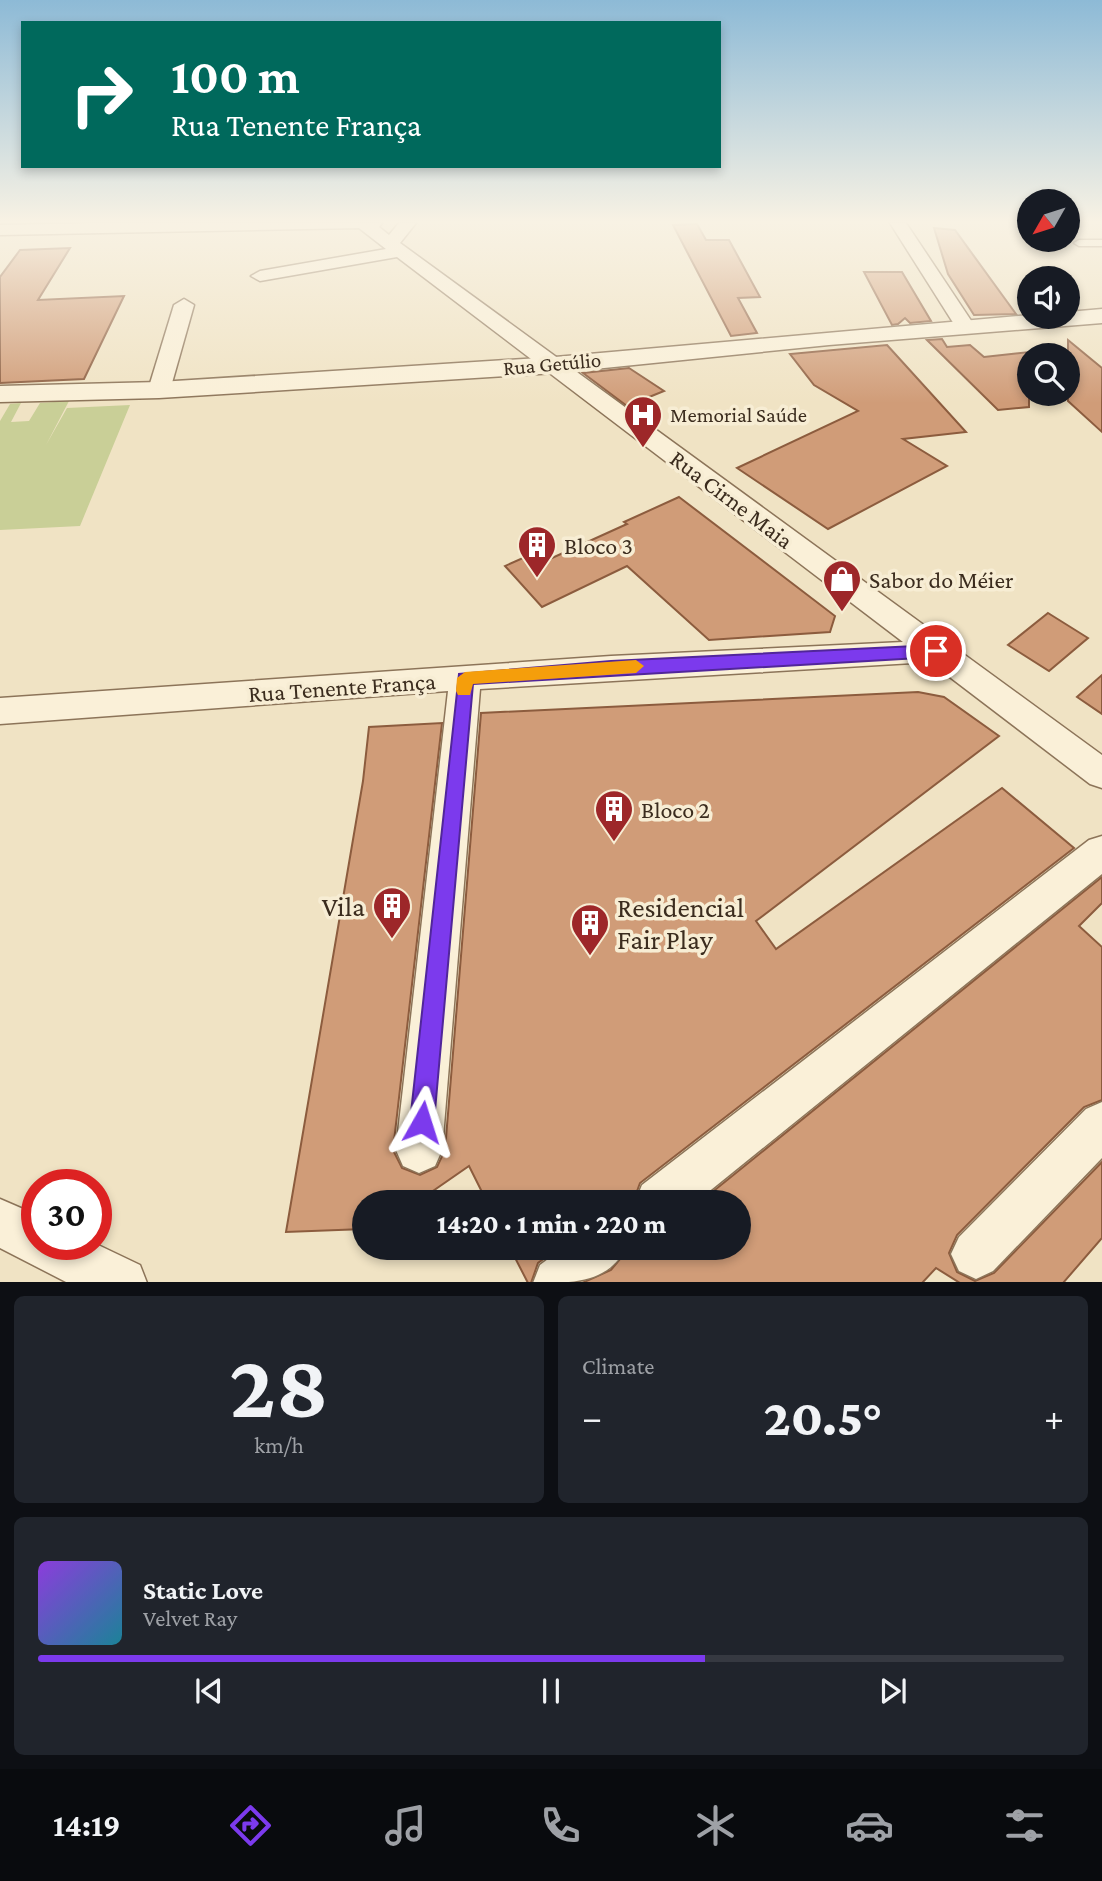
<!DOCTYPE html>
<meta charset="utf-8">
<style>
body{margin:0;font-family:"Crimson Pro",serif;background:#20242c;color:#f1f3f6;height:100vh;display:flex;flex-direction:column;font-size:26px;white-space:nowrap}
*{box-sizing:border-box;margin:0}
p{font-size:23px;color:#9ea1a6}
.icon{flex:none;width:38px;height:38px;fill:none;stroke:currentColor;stroke-width:2;stroke-linecap:round;stroke-linejoin:round}
.map{position:relative;height:1282px;overflow:hidden}
.panel{display:flex;flex-direction:column;gap:14px;padding:14px;background:#0d0f14;flex:1}
.panel>*{flex:none}
.banner{position:absolute;left:21px;top:21px;width:700px;height:147px;border-radius:0px;box-shadow:0 4px 10px #0003;background:#00695c;color:#fff;overflow:hidden}
.needle{width:46px;rotate:231deg}
.tools{position:absolute;left:1017px;top:189px;display:grid;gap:14px}
.tools a{display:grid;place-items:center;width:63px;height:63px;border-radius:50%;background:#171b24;box-shadow:0 4px 10px #0003;font-size:35px}
.speed{position:absolute;left:21px;top:1169px;display:flex;gap:14px;font-size:35px;font-weight:700;text-align:center}
.speed>*{display:grid;place-content:center;width:91px;height:91px;border-radius:50%;background:#171b24;box-shadow:0 4px 10px #0003;line-height:1}
.speed .limit{border:10px solid #d22;background:#fff;color:#111}
.pin{position:absolute;display:grid;place-items:center;width:60px;height:60px;color:#fff;margin:-30px;border:4px solid #fff;border-radius:50%;box-shadow:0 2px 7px #0007}
.me{position:absolute;width:77px;margin:-38px;rotate:6deg;stroke-linejoin:round;filter:drop-shadow(0 0 5px #0008)}
.turn{display:flex;align-items:center;gap:24px;height:147px;padding:0 35px;font-size:32px}
.turn .icon{width:91px;height:91px;stroke-width:2.5}
.turn b{display:block;font-size:49px;line-height:60px}
.big{font-size:52px;font-weight:800;line-height:1.1}
.panel .tile{flex:1;display:flex;flex-direction:column;justify-content:center;gap:10px;min-width:0;padding:0 24px;border-radius:10px;background:#20242c}
.panel .dial{align-items:center;gap:0}
.dial b{font-size:91px;line-height:1}
.song{display:flex;align-items:center;gap:21px}
.cover{width:84px;height:84px;border-radius:10px;background:linear-gradient(135deg,hsl(270 70% 55%),hsl(190 70% 35%))}
.played{height:7px;border-radius:4px;background:linear-gradient(90deg,#7c3aed 65%,#363941 65%)}
.keys{display:flex;justify-content:space-around;direction:ltr}
.heat{display:flex;justify-content:space-between;align-items:center;font-size:38px;direction:ltr}
.panel .tiles{flex:1;display:grid;gap:14px;grid-template-columns:1fr 1fr}
.tile:last-child{grid-column:span 2}
.trip{position:absolute;left:352px;top:1190px;width:399px;height:70px;border-radius:35px;background:#171b24;box-shadow:0 4px 10px #0003;font-weight:800;line-height:70px;text-align:center}
.tab-bar{display:flex;height:112px;justify-content:space-around;align-items:center;background:#090b0e;color:#9ea1a6}
.tab-bar .icon{width:49px;height:49px}
.tab-bar .selected{color:#7c3aed}
.tab-bar b{font-size:32px;color:#f1f3f6}
.map>svg:first-child{display:block}
</style>
<div class="map">
<svg width="1102" height="1283" viewBox="0 0 1102 1283">
<rect width="100%" height="100%" fill="#f0e3c4"/>
<polygon fill="#c9cf97" points="69,401 46,445 67,408 130,405 80,526 0,530 0,421 10,404 21,403 11,422 29,421 40,403"/>
<g fill="#d09c78" stroke="#8c5c3e" stroke-width="2">
<polygon points="697,224 706,240 729,240 760,297 738,298 757,333 731,336 673,225"/>
<polygon points="934,228 955,230 1016,314 974,315 948,274"/>
<polygon points="70,248 38,300 124,296 84,379 0,383 0,277 20,250"/>
<polygon points="864,272 902,272 931,321 910,323 905,318 898,324 892,325"/>
<polygon points="942,339 947,347 970,345 984,357 1029,352 1029,407 998,410 927,340"/>
<polygon points="1068,340 1102,368 1102,432 1068,401"/>
<polygon points="887,345 966,432 903,439 947,466 828,529 737,468 858,411 814,385 790,354"/>
<polygon points="629,368 664,391 627,406 583,373"/>
<polygon points="679,497 835,616 830,632 709,640 627,566 542,607 505,566 532,554 541,563 627,524 624,522"/>
<polygon points="1048,613 1088,638 1049,671 1008,645"/>
<polygon points="1102,675 1102,714 1077,697"/>
<polygon points="918,692 944,697 999,736 756,921 776,949 1002,788 1074,848 640,1183 633,1202 487,1202 469,1166 417,1202 364,1202 364,1229 286,1232 363,781 369,727 442,723 393,1150 402,1168 420,1175 437,1167 445,1150 481,713"/>
<polygon points="1102,877 1102,903 1079,926 1102,947 1102,1100 1084,1107 957,1235 949,1253 957,1272 975,1281 994,1273 1102,1162 1102,1238 1063,1283 960,1283 936,1268 922,1283 582,1283 611,1270 629,1248 738,1248 738,1202 700,1202"/>
<polygon points="510,1248 559,1248 538,1263 531,1283 528,1283"/>
</g>
<g fill="none" stroke-linecap="round" stroke-linejoin="round">
<defs>
<polygon id="service" points="1102,240 1102,246 1079,246 1074,243 1079,240"/>
<g id="minor">
<polygon points="99,223 382,223 379,227 389,235 399,223 416,223 400,243 1102,755 1102,788 1090,784 930,662 480,689 442,1150 435,1166 419,1173 403,1166 396,1150 448,691 0,724 0,698 611,656 903,642 397,257 260,281 251,276 260,271 386,249 359,228 0,235 0,225"/>
<polygon points="890,223 906,223 976,328 973,332 959,332"/>
<polygon points="184,299 194,305 170,390 167,395 151,395 148,390 174,305"/>
<polygon points="1102,836 1102,874 696,1202 635,1202 642,1185 1089,840"/>
<polygon points="1102,1102 1102,1158 993,1271 976,1279 959,1271 951,1254 959,1237 1086,1109"/>
<polygon points="0,1199 37,1215 37,1244 96,1244 140,1265 147,1283 68,1283 0,1248"/>
<path d="M563,1248h63c-19,35 -51,35 -93,35l7,-18z"/>
</g>
<polygon id="tertiary" points="1102,309 1102,323 829,345 555,373 159,398 0,402 0,386 159,382 555,357 1029,315 1029,317 1068,317 1068,312"/>
</defs>
<use href="#service" stroke="#8c7459" stroke-width="3"/>
<use href="#minor" stroke="#8c7459" stroke-width="3"/>
<use href="#tertiary" stroke="#8c7459" stroke-width="3"/>
<use href="#service" fill="#faf0d8" fill-rule="evenodd"/>
<use href="#minor" fill="#faf0d8" fill-rule="evenodd"/>
<use href="#tertiary" fill="#faf0d8" fill-rule="evenodd"/>
</g>
<linearGradient id="sky" x2="0" y2="1"><stop stop-color="#8dbad6"/><stop offset="0.55" stop-color="#f8f2e4"/><stop offset="1" stop-color="#f8f2e4" stop-opacity="0"/></linearGradient>
<rect width="1102" height="403" fill="url(#sky)"/>
<polygon fill="#7c3aed" stroke="#51269a" stroke-width="2" points="936,645 944,651 936,657 473,684 434,1122 430,1131 422,1134 413,1131 410,1122 459,674 611,661"/>
<polygon fill="#f59e0b" points="636,660 644,666 636,673 473,684 470,695 458,695 456,691 457,678 465,672"/>
<defs>
<symbol id="hospital-pin" viewBox="-11 -11 22 30"><path d="M0 17L-7.5 6A9.5 9.5 0 1 1 7.5 6Z" fill="#9d2729" stroke="#f7edd4"/><path d="M-5-5h3v3.5h4V-5h3V5h-3V1.5h-4V5h-3Z" fill="#fff"/></symbol>
<symbol id="building-pin" viewBox="-11 -11 22 30"><path d="M0 17L-7.5 6A9.5 9.5 0 1 1 7.5 6Z" fill="#9d2729" stroke="#f7edd4"/><path d="M-4-6H4V6H1V3H-1V6H-4ZM-2.5-4.3h1.7v1.8h-1.7ZM.8-4.3h1.7v1.8H.8ZM-2.5-1h1.7V.8h-1.7ZM.8-1h1.7V.8H.8Z" fill="#fff"/></symbol>
<symbol id="shop-pin" viewBox="-11 -11 22 30"><path d="M0 17L-7.5 6A9.5 9.5 0 1 1 7.5 6Z" fill="#9d2729" stroke="#f7edd4"/><path d="M-5-2.5h2.3a2.7 3.5 0 0 1 5.4 0H5L5.5 6h-11ZM-1.5-2.5h3a1.5 2.3 0 0 0-3 0Z" fill="#fff"/></symbol>
</defs>
<g fill-rule="evenodd">
<use href="#hospital-pin" x="621" y="393" width="44" height="60"/>
<use href="#building-pin" x="515" y="523" width="44" height="60"/>
<use href="#shop-pin" x="820" y="557" width="44" height="60"/>
<use href="#building-pin" x="592" y="787" width="44" height="60"/>
<use href="#building-pin" x="370" y="884" width="44" height="60"/>
<use href="#building-pin" x="568" y="901" width="44" height="60"/>
</g>
<g text-anchor="middle" dominant-baseline="central" stroke-width="7" stroke-linejoin="round" paint-order="stroke">
<g font-size="21" fill="#3b2c1e" stroke="#f7edd4">
<text transform="translate(552 364) rotate(-5)">Rua Getúlio</text>
</g>
<g font-size="21" fill="#3b2c1e" stroke="#f7edd4" text-anchor="start">
<text x="670" y="415">Memorial Saúde</text>
</g>
<g font-size="24" fill="#3b2c1e" stroke="#f7edd4">
<text transform="translate(732 499) rotate(37)">Rua Cirne Maia</text>
<text transform="translate(342 687) rotate(-4)">Rua Tenente França</text>
</g>
<g font-size="24" fill="#3b2c1e" stroke="#f7edd4" text-anchor="start">
<text x="564" y="545">Bloco 3</text>
<text x="869" y="579">Sabor do Méier</text>
<text x="641" y="809">Bloco 2</text>
</g>
<g font-size="28" fill="#3b2c1e" stroke="#f7edd4" text-anchor="end">
<text x="365" y="906">Vila</text>
<text x="617" y="907" text-anchor="start">Residencial<tspan x="617" dy="32">Fair Play</tspan></text>
</g>
</g>
</svg>
<div class="tools">
<a><svg class="needle" viewBox="-14 -14 28 28"><path d="M0-13l5 13h-10z" fill="#e53935"/><path d="M0 13l5-13h-10z" fill="#9ea1a6"/></svg></a>
<a><svg class="icon" aria-label="sound" viewBox="0 0 24 24"><path d="M4 9h4l5-4v14l-5-4H4zM17 9q2 3 0 6"/></svg></a>
<a><svg class="icon" aria-label="search" viewBox="0 0 24 24"><circle cx="10" cy="10" r="6"/><path d="M15 15l6 6"/></svg></a>
</div>
<div class="speed"><div class="limit">30</div></div>
<div class="pin" style="left:936px;top:651px;background:#d93025"><svg class="icon" aria-label="arrive" viewBox="0 0 24 24"><path d="M6 21V4h12l-3 4 3 4H6"/></svg></div>
<svg class="me" style="left:422px;top:1122px" viewBox="-20 -20 40 40"><path d="M0-17L14 15 0 8-14 15z" fill="#7c3aed" stroke="#fff" stroke-width="4"/></svg>
<div class="trip">14:20 · 1 min · 220 m</div>
<div class="banner">
<div class="turn"><svg class="icon" aria-label="right" viewBox="0 0 24 24"><path d="M7 20v-9h11M14 6l5 5-5 5"/></svg><div><b>100 m</b>Rua Tenente França</div></div>
</div>
</div>
<section class="panel">
<div class="tiles">
<div class="tile dial"><b>28</b><p>km/h</p></div>
<div class="tile"><p>Climate</p>
<div class="heat"><a>−</a><b class="big">20.5°</b><a>+</a></div>
</div>
<div class="tile">
<div class="song"><i class="cover"></i><div><b>Static Love</b><p>Velvet Ray</p></div></div>
<div class="played"></div>
<div class="keys"><svg class="icon" aria-label="previous" viewBox="0 0 24 24"><path d="M18 5L8 12l10 7zM5 5v14"/></svg><svg class="icon" aria-label="pause" viewBox="0 0 24 24"><path d="M8 5v14M16 5v14"/></svg><svg class="icon" aria-label="next" viewBox="0 0 24 24"><path d="M6 5l10 7-10 7zM19 5v14"/></svg></div>
</div>
</div>
</section>
<nav class="tab-bar">
<b>14:19</b>
<svg class="icon selected" aria-label="directions" viewBox="0 0 24 24"><path d="M12 3l9 9-9 9-9-9zM9 14v-3h6M13 9l2 2-2 2"/></svg>
<svg class="icon" aria-label="music" viewBox="0 0 24 24"><path d="M9 18V5l10-2v13"/><circle cx="6" cy="18" r="3"/><circle cx="16" cy="16" r="3"/></svg>
<svg class="icon" aria-label="phone" viewBox="0 0 24 24"><path d="M5 4h4l2 5-3 2q2 4 5 5l2-3 5 2v4C11 20 4 13 5 4z"/></svg>
<svg class="icon" aria-label="climate" viewBox="0 0 24 24"><path d="M12 3v18M4 7l16 10M4 17L20 7"/></svg>
<svg class="icon" aria-label="car" viewBox="0 0 24 24"><path d="M5 17H2v-5l4-1 3-4h7l3 4 3 1v5h-3M9 17h6M6 11h13"/><circle cx="7" cy="17" r="2"/><circle cx="17" cy="17" r="2"/></svg>
<svg class="icon" aria-label="filters" viewBox="0 0 24 24"><path d="M4 7h16M4 17h16"/><circle cx="9" cy="7" r="2"/><circle cx="15" cy="17" r="2"/></svg>
</nav>
